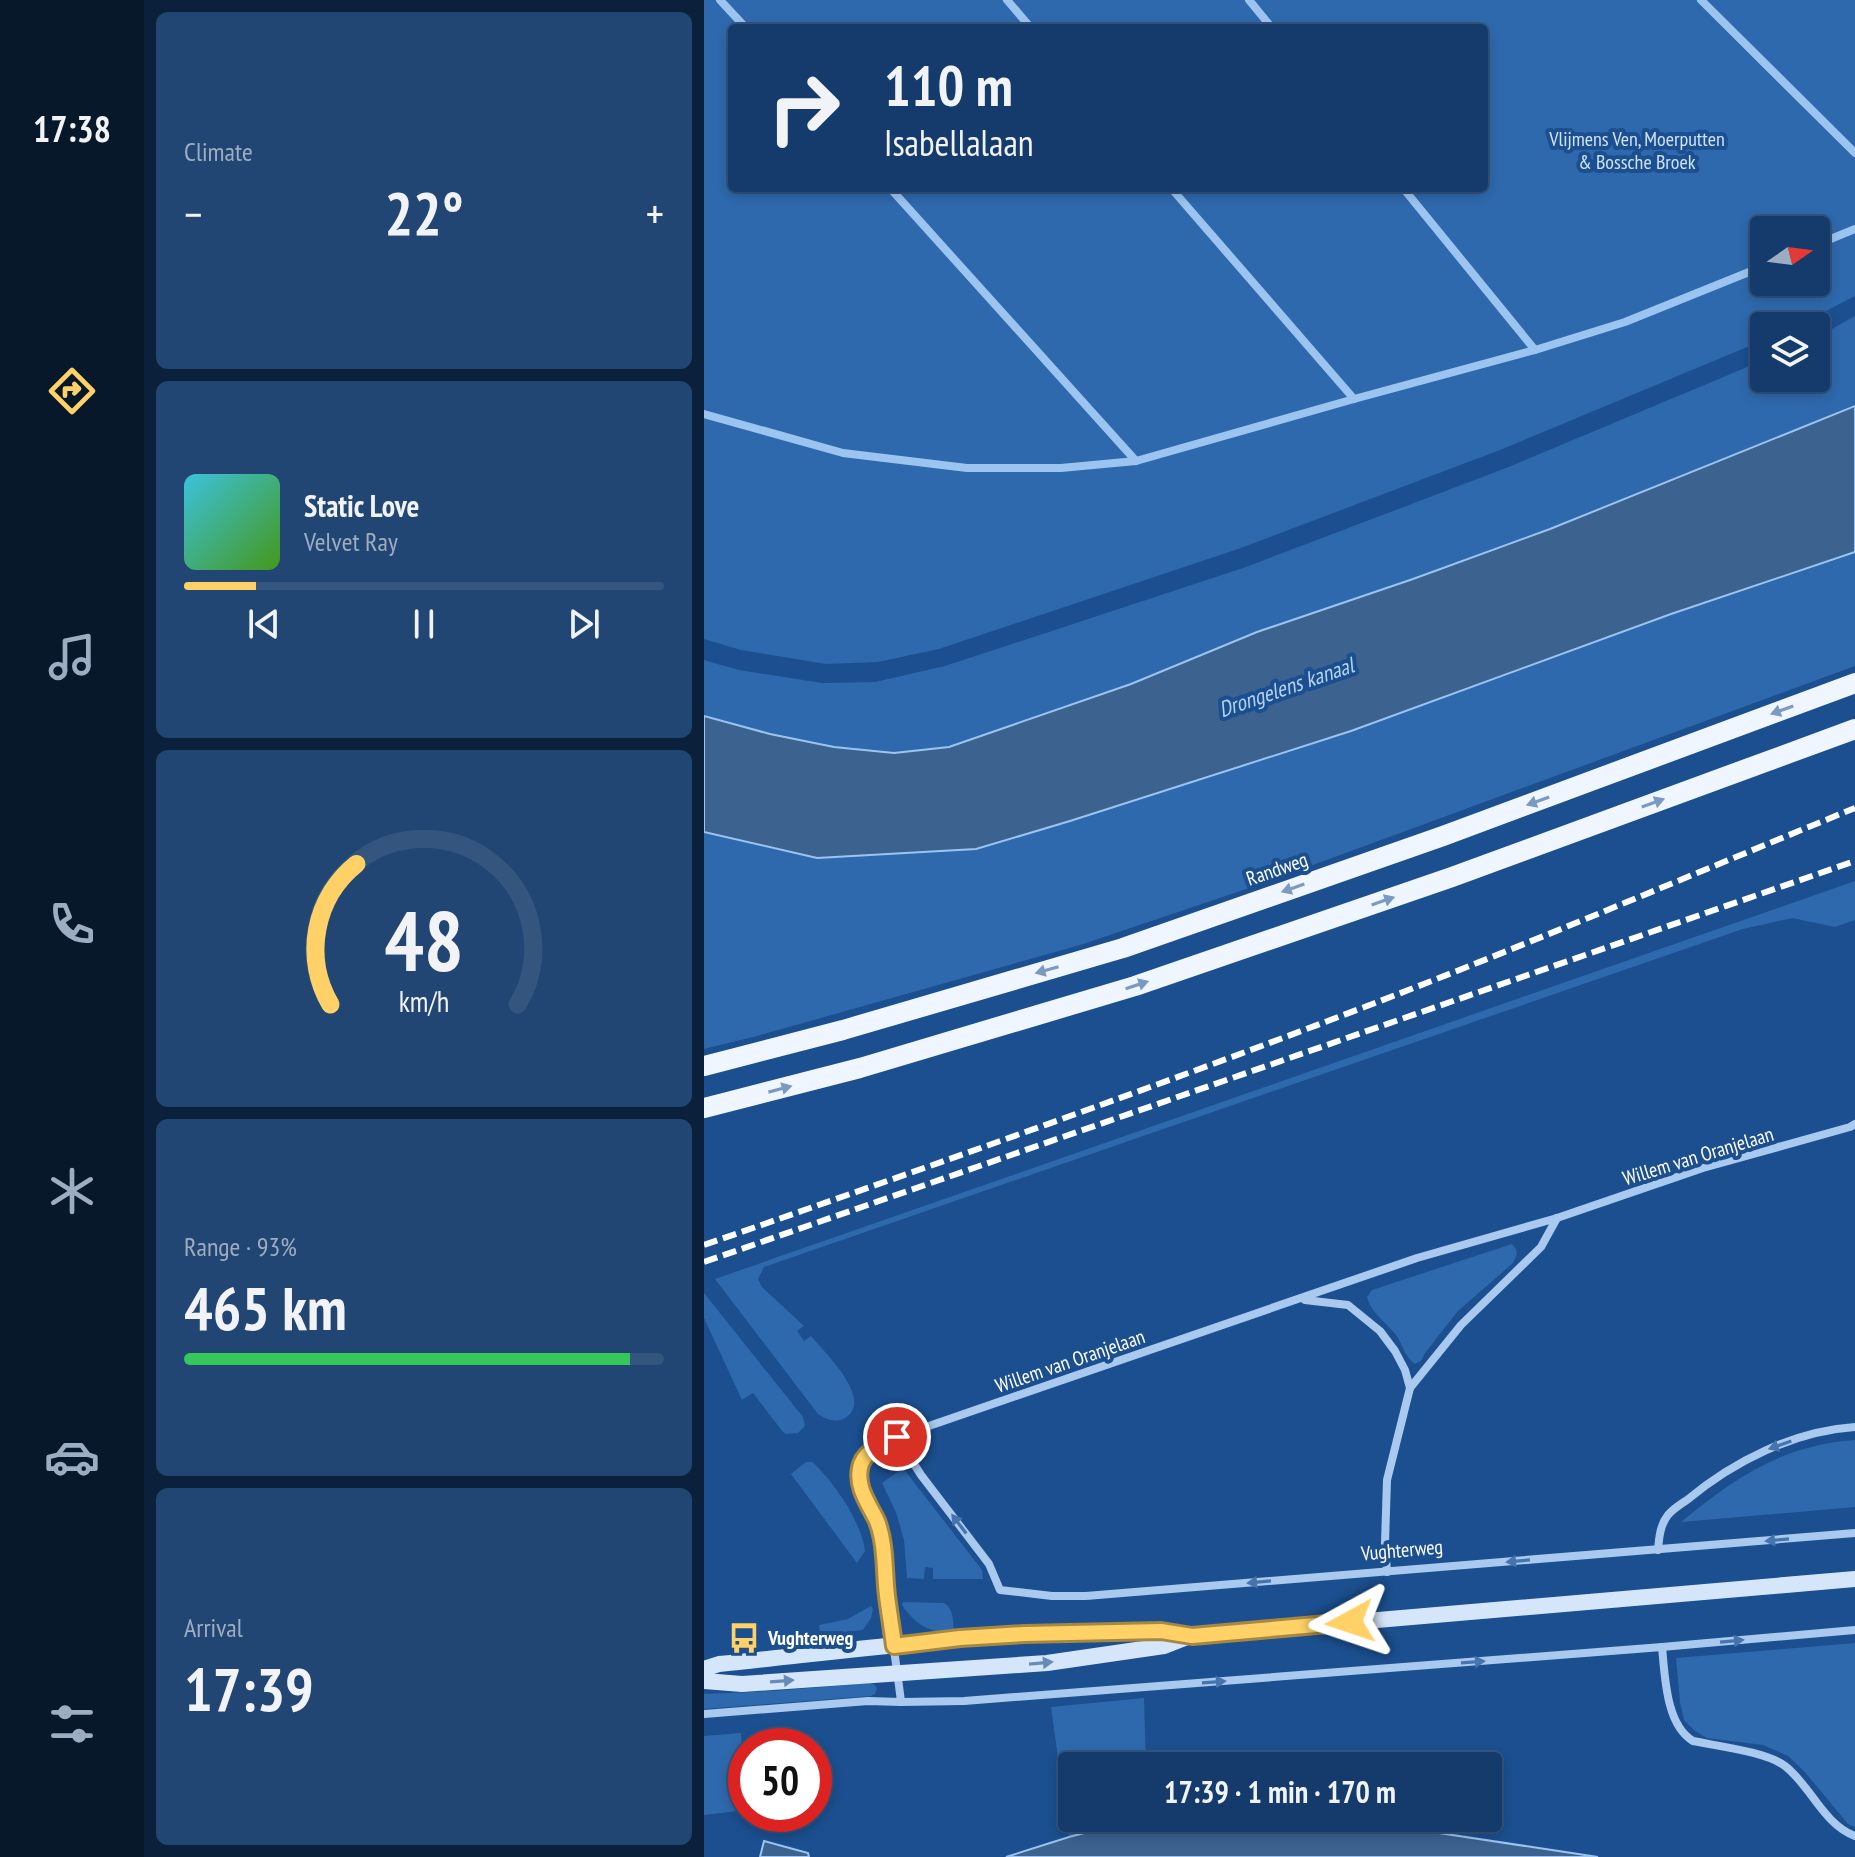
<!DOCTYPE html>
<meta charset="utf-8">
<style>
body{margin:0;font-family:"PT Sans Narrow",sans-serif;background:#214673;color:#f1f3f6;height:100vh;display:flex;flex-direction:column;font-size:30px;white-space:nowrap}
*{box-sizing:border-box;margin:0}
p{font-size:26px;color:#9dadc1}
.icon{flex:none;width:44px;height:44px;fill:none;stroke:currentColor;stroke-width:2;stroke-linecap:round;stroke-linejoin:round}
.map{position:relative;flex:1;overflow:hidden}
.drawer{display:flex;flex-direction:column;gap:12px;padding:12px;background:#0b203b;width:560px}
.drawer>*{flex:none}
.guide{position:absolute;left:24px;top:24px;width:760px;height:168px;border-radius:8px;box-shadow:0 4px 12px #0003,0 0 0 2px #33557e;background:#143b6b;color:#f1f3f6;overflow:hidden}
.needle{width:52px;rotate:76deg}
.controls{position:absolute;left:1046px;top:216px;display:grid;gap:16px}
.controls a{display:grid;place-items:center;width:80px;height:80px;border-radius:8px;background:#143b6b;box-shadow:0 4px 12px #0003,0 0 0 2px #33557e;font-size:40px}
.speed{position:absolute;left:24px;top:1728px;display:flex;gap:16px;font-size:40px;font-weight:700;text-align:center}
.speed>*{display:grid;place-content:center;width:104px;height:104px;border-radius:50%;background:#143b6b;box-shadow:0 4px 12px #0003,0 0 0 2px #33557e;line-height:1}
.speed .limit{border:12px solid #d22;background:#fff;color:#111}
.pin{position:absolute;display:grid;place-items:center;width:68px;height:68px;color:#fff;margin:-34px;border:4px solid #fff;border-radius:50%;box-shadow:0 2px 8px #0007}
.me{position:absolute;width:88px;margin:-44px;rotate:265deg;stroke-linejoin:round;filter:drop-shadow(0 0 6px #0008)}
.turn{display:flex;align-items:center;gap:28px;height:168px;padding:0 24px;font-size:36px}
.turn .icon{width:104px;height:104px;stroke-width:2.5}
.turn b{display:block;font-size:56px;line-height:68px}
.big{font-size:60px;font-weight:700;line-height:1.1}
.drawer .tile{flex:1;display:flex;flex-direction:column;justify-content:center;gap:12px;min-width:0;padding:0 28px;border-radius:12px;background:#214673}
.drawer .dial{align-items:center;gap:0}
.dial svg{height:208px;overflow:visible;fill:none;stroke:#33557e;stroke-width:7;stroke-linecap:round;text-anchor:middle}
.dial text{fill:#f1f3f6;stroke:none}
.song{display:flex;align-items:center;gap:24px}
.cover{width:96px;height:96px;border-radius:12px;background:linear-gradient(135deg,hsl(190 70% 55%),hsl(100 70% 35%))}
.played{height:8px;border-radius:4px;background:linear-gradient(90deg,#ffd166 15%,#33557e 15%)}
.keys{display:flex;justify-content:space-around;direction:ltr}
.heat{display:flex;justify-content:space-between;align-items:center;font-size:44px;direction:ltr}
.charge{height:12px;border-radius:6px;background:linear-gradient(90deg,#34c759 93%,#33557e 0)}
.trip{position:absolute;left:354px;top:1752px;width:444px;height:80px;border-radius:8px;background:#143b6b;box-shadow:0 4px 12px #0003,0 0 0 2px #33557e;font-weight:700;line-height:80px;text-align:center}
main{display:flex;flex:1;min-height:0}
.dock{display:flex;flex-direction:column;width:144px;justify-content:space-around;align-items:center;background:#08182b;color:#9dadc1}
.dock .icon{width:56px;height:56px}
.dock .on{color:#ffd166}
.dock b{font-size:36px;color:#f1f3f6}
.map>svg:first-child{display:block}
</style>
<main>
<nav class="dock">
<b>17:38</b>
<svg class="icon on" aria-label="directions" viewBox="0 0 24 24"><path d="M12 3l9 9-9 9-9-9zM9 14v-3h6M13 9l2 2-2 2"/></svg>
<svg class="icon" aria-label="music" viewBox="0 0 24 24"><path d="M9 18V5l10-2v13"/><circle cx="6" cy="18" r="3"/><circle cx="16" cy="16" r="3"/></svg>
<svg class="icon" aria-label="phone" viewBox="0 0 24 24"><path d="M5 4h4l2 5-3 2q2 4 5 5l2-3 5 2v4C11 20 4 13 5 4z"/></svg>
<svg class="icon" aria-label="climate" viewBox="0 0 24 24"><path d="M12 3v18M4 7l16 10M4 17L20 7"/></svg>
<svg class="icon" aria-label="car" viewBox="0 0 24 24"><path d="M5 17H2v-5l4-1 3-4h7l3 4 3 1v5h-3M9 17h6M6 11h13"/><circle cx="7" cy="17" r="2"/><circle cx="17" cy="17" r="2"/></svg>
<svg class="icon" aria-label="filters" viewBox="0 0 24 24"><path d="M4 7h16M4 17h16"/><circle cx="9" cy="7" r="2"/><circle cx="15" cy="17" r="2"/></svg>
</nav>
<section class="drawer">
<div class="tile"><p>Climate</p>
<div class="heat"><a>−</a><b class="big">22°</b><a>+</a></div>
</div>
<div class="tile">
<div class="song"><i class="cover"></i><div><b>Static Love</b><p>Velvet Ray</p></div></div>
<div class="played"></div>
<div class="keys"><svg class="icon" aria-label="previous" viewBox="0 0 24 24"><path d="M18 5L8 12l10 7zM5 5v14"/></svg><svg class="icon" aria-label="pause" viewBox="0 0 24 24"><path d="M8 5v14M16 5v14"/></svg><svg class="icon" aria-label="next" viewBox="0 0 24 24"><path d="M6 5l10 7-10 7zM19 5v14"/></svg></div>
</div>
<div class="tile dial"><svg viewBox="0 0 100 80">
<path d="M14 69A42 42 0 1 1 86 69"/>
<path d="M14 69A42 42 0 0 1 24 15" stroke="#ffd166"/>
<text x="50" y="56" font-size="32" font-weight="700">48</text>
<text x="50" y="72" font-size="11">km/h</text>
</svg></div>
<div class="tile"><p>Range · 93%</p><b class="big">465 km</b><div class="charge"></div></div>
<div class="tile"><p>Arrival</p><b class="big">17:39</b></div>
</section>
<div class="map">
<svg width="1151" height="1857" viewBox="0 0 1151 1857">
<rect width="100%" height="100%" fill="#1b4f8f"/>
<g fill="#2e69ad" fill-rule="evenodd">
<path d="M0,0h1151v296l-58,30h-33v14l-264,110 -262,99 -299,100 -61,13 -52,2 -85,-14 -37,-11zM780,28v160h-752v-160zM1060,230h52v52h-52z"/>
<polygon points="1151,316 1151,406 846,529 709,579 553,632 427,684 245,747 190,753 130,747 66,734 0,716 0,660 35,670 118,683 171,682 241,666 542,567 802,468 1060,360 1060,378 1112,378 1112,338"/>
<polygon points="1151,552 1151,666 560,883 376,945 53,1036 0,1049 0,832 114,858 272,849 647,731 967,614"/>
<path d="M1151,881v39l-20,7 -43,-9 -49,11 -979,338 -6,12 4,8 42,39 -7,5 7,10 7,-5c13,16 60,60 37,80 -9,8 -21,4 -30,-2l-103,-135z"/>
<path d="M808,1244c7,7 5,11 1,19l-55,48 -33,42 -4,8 -6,3c-10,-7 -12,-19 -19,-29 -9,-12 -25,-22 -29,-38l5,-7z"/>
<polygon points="0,1293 99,1417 101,1426 94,1433 82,1434 79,1432 49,1393 38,1400 0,1318"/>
<path d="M1151,1440v67l-174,15c53,-44 102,-77 174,-82z"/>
<path d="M102,1462h6c21,18 50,61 53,89l-8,12 -66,-89z"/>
<polygon points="199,1468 278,1570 279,1579 229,1579 229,1568 221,1567 220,1579 203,1578 200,1540 192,1512 178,1483"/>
<path d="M199,1602l41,1c10,6 9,18 10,29 -24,2 -39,-8 -52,-27z"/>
<polygon points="167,1606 169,1609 167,1618 159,1630 116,1635 115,1625 144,1619"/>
<polygon points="1151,1643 1151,1827 1144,1824 1100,1771 1084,1756 1059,1745 1003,1738 991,1731 980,1720 976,1702 972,1658"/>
<polygon points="166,1683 171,1685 173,1689 171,1694 167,1696 0,1709 0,1694 71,1691"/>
<polygon points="440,1698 442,1766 368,1766 368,1818 437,1818 365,1837 347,1707"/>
<polygon points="37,1733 42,1810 0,1815 0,1736"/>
</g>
<g fill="#3c6290" stroke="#9cc4f0" stroke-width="2">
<polygon points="1151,406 1151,552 967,614 647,731 366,821 272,849 113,858 0,832 0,716 66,734 130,747 190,753 245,747 427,684 553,632 709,579 846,529"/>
<polygon points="437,1818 636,1818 894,1857 302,1857 365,1837"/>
<polygon points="60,1841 104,1853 105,1857 56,1857"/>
</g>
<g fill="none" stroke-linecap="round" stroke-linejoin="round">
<g stroke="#9cc4f0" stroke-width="8">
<polyline points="16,0 42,28"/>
<polyline points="303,0 327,28"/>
<polyline points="545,0 568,28"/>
<polyline points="997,0 1151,153"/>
<polyline points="186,188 432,461"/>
<polyline points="467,188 650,399"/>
<polyline points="699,188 831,350"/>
<polyline points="1112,245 1151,229"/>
<polyline points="0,414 139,453 263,468 357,468 432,461 650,399 831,350 921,322 1060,266"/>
</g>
<g stroke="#a9c9ee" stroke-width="8">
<polyline points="601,1300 644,1305 676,1331 691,1351 701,1370 706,1388"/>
<polyline points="193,1437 217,1475 285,1564 296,1590 348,1596 382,1596 1151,1533"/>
<path d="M954,1550c1,-12 2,-25 10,-35 5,-6 13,-11 19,-15 47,-39 107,-69 168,-73"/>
<polyline points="683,1572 681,1543 683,1480 706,1388 757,1325 837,1247 853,1218"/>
<path d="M958,1647c3,30 4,78 31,94 24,5 74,11 92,25 26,20 38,58 70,70"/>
<path d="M197,1702c-4,-35 -10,-69 -14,-104 -3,-23 -3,-45 -8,-67 -5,-22 -25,-41 -19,-64 4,-17 23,-23 37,-30l520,-179 140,-40 146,-50 147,-41 5,-3"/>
<polyline points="0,1714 164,1701 197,1702 260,1701 958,1647 1151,1630"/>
</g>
<g stroke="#d6e6fa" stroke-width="16">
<path d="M0,1669l15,-5c117,-12 234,-28 351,-31 41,0 81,-3 122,3l663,-57"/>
<polyline points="0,1681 38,1684 343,1663 460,1646 483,1637"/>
</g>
<g stroke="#f0f6ff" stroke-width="20">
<polyline points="0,1066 139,1030 419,948 739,836 1151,683"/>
<polyline points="0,1108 156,1068 431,986 748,877 1151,729"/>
</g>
<g stroke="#fff" stroke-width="6" stroke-dasharray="14 6" stroke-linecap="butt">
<path d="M0,1245c210,-73 421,-147 629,-226 175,-66 348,-140 522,-211"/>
<polyline points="0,1262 1151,861"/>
</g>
</g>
<defs><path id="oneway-solid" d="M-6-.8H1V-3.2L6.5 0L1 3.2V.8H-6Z" transform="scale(2)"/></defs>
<g fill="#7b9ac1">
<use href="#oneway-solid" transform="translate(1078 710) rotate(160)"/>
<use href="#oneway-solid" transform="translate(834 801) rotate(160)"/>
<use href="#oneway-solid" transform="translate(949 803) rotate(-20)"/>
<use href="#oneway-solid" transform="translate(589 888) rotate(161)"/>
<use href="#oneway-solid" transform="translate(679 901) rotate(-19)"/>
<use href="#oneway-solid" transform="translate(343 970) rotate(164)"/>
<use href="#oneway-solid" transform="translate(433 985) rotate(-18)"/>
<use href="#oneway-solid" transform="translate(76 1089) rotate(-15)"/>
</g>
<g fill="#4674ac">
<use href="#oneway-solid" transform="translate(1076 1445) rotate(161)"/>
<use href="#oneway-solid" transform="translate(255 1524) rotate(-127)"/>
<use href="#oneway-solid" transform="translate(1073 1540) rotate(175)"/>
<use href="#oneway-solid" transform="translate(814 1561) rotate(175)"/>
<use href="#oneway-solid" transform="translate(555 1582) rotate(175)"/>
<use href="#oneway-solid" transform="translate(1028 1641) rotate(-5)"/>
<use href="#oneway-solid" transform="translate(769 1662) rotate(-4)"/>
<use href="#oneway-solid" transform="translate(510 1682) rotate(-4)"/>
</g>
<g fill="#668bba">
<use href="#oneway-solid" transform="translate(337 1663) rotate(-5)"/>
<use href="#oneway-solid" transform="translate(78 1681) rotate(-4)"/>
</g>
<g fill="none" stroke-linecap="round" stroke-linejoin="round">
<defs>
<path id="route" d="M193,1437c-14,7 -34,14 -37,31 -4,20 9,36 17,53 9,23 7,50 10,75 2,16 5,33 7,50l66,-8 64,-4 137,-3 31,5 158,-14"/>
</defs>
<use href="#route" stroke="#a68842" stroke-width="20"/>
<use href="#route" stroke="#ffd166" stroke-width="14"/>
</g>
<defs>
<symbol id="bus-bare" viewBox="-9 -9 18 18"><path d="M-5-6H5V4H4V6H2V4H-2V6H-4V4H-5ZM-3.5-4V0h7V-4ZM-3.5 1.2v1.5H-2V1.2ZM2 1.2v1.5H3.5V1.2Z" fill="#ffd166" stroke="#1b4f8f" stroke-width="2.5" paint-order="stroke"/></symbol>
</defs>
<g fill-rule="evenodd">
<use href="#bus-bare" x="18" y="1616" width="44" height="44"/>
</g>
<g text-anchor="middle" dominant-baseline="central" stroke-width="8" stroke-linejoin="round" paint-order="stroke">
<g font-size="20" fill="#cfe3fa" stroke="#1b4f8f">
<text x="933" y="139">Vlijmens Ven, Moerputten<tspan x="933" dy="23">&amp; Bossche Broek</tspan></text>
</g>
<g font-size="20" fill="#fff" stroke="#1b4f8f">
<text transform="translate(573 869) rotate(-19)">Randweg</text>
<text transform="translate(994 1156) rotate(-17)">Willem van Oranjelaan</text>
<text transform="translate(366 1361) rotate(-19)">Willem van Oranjelaan</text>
<text transform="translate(698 1550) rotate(-5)">Vughterweg</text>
</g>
<g font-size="20" font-weight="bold" fill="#fff" stroke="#1b4f8f" text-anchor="start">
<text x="64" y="1638">Vughterweg</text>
</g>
<g font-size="22" font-style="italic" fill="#b5d3f5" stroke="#1b4f8f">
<text transform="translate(582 687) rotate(-19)">Drongelens kanaal</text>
</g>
</g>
</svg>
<div class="controls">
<a><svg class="needle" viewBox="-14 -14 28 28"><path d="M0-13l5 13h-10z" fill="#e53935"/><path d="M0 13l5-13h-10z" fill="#9dadc1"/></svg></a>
<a><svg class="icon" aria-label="layers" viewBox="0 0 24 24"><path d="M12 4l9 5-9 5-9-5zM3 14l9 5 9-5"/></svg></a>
</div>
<div class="speed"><div class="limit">50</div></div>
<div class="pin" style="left:193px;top:1437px;background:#d93025"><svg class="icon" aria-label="arrive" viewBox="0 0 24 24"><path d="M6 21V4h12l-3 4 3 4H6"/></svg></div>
<svg class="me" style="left:646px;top:1622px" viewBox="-20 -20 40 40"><path d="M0-17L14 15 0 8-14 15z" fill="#ffd166" stroke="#fff" stroke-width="4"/></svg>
<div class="trip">17:39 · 1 min · 170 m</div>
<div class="guide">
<div class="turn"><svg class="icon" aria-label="right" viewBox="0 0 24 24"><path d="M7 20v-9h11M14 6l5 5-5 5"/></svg><div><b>110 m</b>Isabellalaan</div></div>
</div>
</div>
</main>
